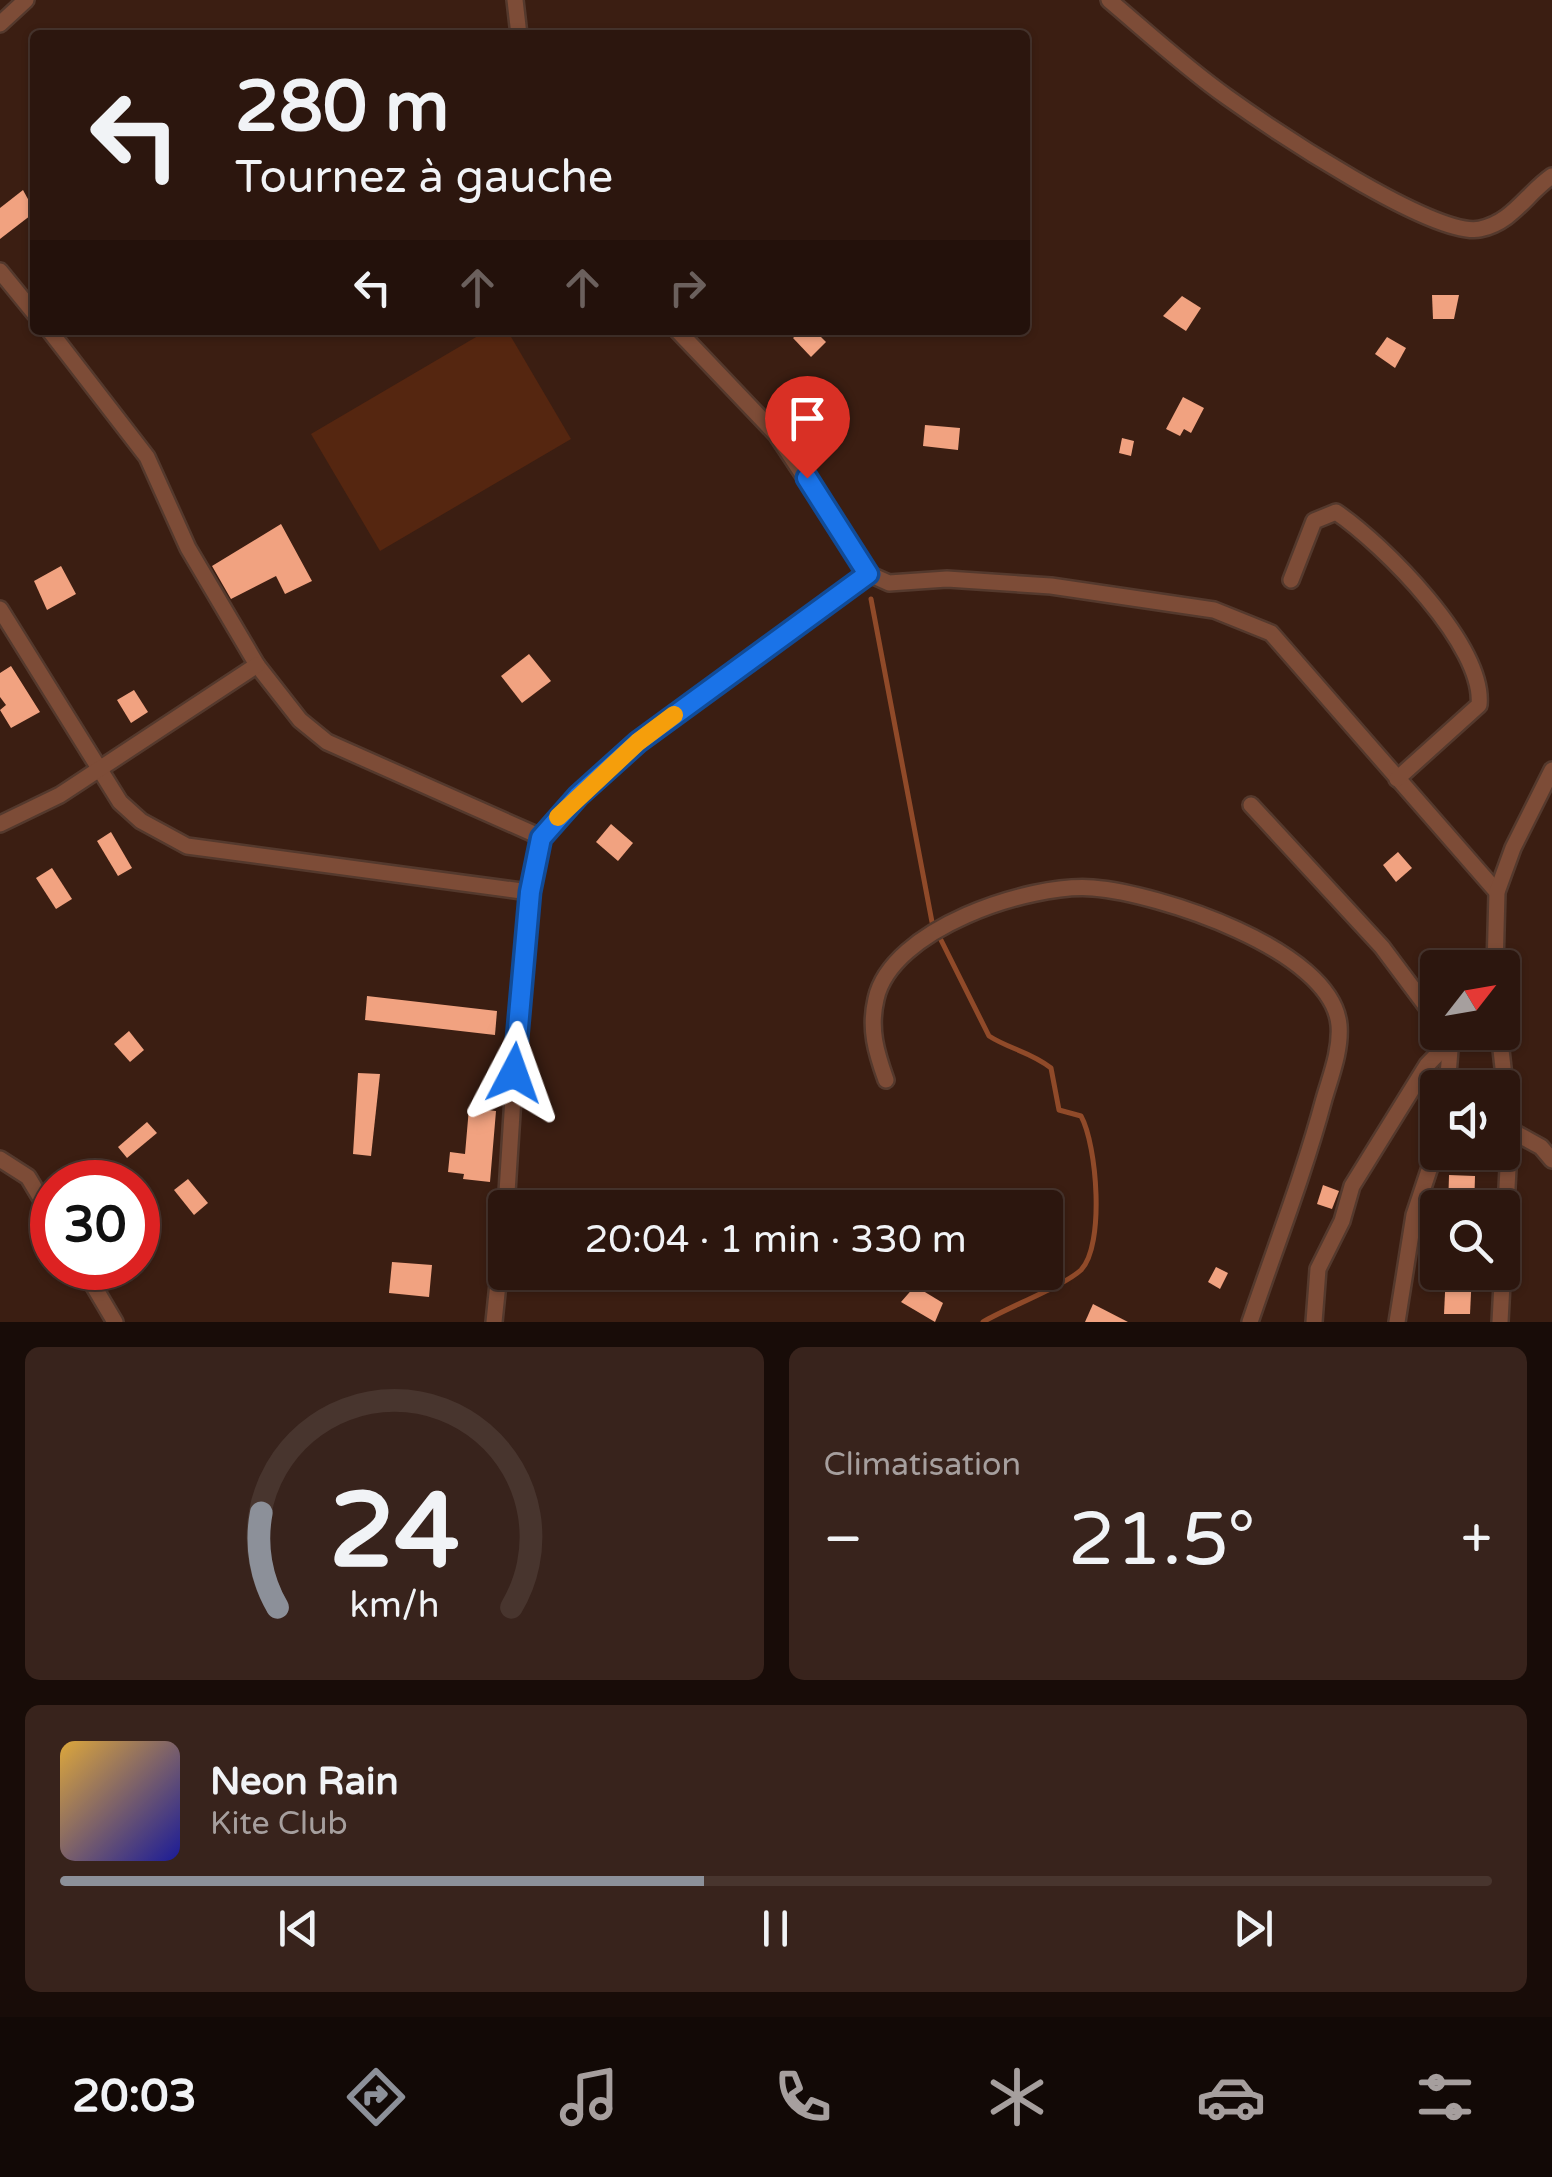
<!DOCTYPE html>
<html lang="fr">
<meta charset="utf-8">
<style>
body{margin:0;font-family:"Varela Round",sans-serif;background:#38231c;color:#f1f3f6;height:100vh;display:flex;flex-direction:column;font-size:38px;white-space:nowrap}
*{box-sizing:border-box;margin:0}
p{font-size:32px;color:#a69f9e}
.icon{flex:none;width:55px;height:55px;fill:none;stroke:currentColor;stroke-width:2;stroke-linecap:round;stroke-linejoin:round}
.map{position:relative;height:1322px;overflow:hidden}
.sheet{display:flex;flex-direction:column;gap:25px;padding:25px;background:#180c08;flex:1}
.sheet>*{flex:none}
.top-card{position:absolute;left:30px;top:30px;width:1000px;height:305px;border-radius:10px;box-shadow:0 2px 8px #0004,0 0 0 2px #48352e;background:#2c160e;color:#f1f3f6;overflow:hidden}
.needle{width:65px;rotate:59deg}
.fabs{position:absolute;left:1420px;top:950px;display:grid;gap:20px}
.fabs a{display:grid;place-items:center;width:100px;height:100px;border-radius:10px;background:#2c160e;box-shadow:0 2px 8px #0004,0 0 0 2px #48352e;font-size:50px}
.speed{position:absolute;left:30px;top:1160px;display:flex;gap:20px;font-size:50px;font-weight:700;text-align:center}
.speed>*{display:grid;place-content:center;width:130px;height:130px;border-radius:50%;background:#2c160e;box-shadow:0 2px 8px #0004,0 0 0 2px #48352e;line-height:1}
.speed .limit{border:15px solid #d22;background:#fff;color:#111}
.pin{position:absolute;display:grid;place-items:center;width:85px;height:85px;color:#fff;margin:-102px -42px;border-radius:50% 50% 50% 0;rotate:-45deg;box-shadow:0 0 10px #0007}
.pin .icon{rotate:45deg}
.me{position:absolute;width:110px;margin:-55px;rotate:4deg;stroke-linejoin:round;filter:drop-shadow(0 0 8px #0008)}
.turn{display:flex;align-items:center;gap:35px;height:210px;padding:0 40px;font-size:45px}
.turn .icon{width:130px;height:130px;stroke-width:2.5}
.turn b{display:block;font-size:70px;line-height:85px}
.lanes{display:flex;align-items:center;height:95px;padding:0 40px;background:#0003;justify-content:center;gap:50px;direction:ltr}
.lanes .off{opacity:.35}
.big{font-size:75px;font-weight:600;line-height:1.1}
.sheet .card{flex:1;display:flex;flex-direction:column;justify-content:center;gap:15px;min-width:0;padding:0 35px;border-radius:15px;background:#38231c}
.sheet .dial{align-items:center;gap:0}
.dial svg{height:260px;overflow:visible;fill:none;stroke:#48352e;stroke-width:7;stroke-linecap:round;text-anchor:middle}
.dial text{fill:#f1f3f6;stroke:none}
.song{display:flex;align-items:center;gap:30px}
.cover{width:120px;height:120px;border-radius:15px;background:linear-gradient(135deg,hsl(40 70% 55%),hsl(240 70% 35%))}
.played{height:10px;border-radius:5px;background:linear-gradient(90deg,#8c9099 45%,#48352e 45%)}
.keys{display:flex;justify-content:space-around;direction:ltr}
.heat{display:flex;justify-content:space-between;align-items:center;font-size:55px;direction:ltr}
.sheet .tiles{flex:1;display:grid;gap:25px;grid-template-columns:1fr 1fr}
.card:last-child{grid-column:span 2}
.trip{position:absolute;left:488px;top:1190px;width:575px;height:100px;border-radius:10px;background:#2c160e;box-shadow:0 2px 8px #0004,0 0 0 2px #48352e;font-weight:600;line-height:100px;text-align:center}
.menu{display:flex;height:160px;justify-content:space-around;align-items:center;background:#120906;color:#a69f9e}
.menu .icon{width:70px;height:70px}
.menu .selected{color:#8c9099}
.menu b{font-size:45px;color:#f1f3f6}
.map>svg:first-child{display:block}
</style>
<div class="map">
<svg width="1552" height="1322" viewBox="0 0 1552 1322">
<rect width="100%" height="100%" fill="#3b1e12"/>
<polygon fill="#552610" points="488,330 507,330 571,439 380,551 311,434"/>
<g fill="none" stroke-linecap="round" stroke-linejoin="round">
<path stroke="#904a29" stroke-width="5" d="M871,599l61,323 57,114c20,13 42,16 62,32l8,42 22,6c16,29 24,129 0,154 -17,16 -75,38 -98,52"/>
</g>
<g fill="#f1a280">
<polygon points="23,190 35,212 0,239 0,208"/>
<polygon points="1432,295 1459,295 1454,319 1433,319"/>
<polygon points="1182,296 1201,308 1186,331 1163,316"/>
<polygon points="802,330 814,330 826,342 811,357 793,338"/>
<polygon points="1387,337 1406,348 1395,368 1375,354"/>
<polygon points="1183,397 1204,408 1191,433 1184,429 1180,436 1166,429"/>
<polygon points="925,425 960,428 958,450 923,446"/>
<polygon points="1122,438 1134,441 1131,456 1119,453"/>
<polygon points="281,524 312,581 285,594 276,576 231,599 212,566"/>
<polygon points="61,566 76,594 47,610 34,581"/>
<polygon points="529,654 551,681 522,703 501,676"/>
<polygon points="11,666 40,712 11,728 0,710 6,705 0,697 0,673"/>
<polygon points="134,690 148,712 131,723 117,700"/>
<polygon points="611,824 633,843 618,861 596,842"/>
<polygon points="111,832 132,868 118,876 97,841"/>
<polygon points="1398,852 1412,868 1396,882 1383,865"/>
<polygon points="52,868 72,899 56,909 36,878"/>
<polygon points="367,996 497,1011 495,1035 365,1020"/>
<polygon points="129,1031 144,1050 130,1062 114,1044"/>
<polygon points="358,1073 380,1074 371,1156 353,1154"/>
<polygon points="469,1108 496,1111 490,1182 463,1179 464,1174 448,1172 450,1152 465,1154"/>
<polygon points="147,1122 157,1133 127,1158 118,1147"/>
<polygon points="1449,1175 1475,1176 1474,1208 1448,1208"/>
<polygon points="188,1179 208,1203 194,1215 174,1190"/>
<polygon points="1323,1185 1339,1191 1332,1209 1317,1204"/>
<polygon points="392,1262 432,1265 429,1297 389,1293"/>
<polygon points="1216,1267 1228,1273 1220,1289 1208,1282"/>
<polygon points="1446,1272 1472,1272 1470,1314 1444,1314"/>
<polygon points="915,1286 943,1303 935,1322 901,1302"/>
<polygon points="1093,1304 1128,1322 1085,1322"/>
</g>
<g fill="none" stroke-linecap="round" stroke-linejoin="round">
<defs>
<g id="minor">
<polyline points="515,0 519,35"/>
<path d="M1109,0c39,33 77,68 118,97 42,30 208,142 253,132 33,-7 46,-35 72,-53"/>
<polyline points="0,24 26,0"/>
<polyline points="0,271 35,314"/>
<polyline points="49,330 147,457 188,548 257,665 300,720 327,742 541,837"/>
<polyline points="677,330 776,434 869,574 889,583 947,579 1051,586 1214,610 1271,633 1497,892"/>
<path d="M1291,580l23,-59 22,-9c47,32 149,134 143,193l-82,74"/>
<polyline points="0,609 120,802 141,821 187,846 529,892"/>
<polyline points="1251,805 1382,947 1438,1022"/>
<polyline points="0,824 60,795 257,665"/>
<polyline points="1495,968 1497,892 1513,848 1552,770"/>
<polyline points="1499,1032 1510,1130 1500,1322"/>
<path d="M886,1080c-10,-28 -17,-51 -10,-81 15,-70 153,-116 217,-111 64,5 239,61 246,137 2,25 -8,50 -15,74 -20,75 -49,149 -74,223"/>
<polyline points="1447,1088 1451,1037"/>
<polyline points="1502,1134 1510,1130 1541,1147 1552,1160"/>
<polyline points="0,1159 28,1177 52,1217"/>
<polyline points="1431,1164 1438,1132"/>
<polyline points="506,1208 519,1003 529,892 541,837 577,796 638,742 869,574"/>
<polyline points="83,1268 115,1322"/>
<polyline points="494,1322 505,1216"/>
<polyline points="1314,1322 1318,1269 1342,1221 1352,1186 1427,1065 1459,1032"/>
<polyline points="1397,1322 1414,1215 1431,1164 1458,1152"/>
</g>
</defs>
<use href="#minor" stroke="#54392d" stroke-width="20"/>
<use href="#minor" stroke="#7d4c37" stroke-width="15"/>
</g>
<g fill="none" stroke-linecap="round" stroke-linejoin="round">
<defs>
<polyline id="route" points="514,1073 530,892 541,838 578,796 638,742 868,574 807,478"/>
</defs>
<use href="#route" stroke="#114b97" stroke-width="25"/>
<use href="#route" stroke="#1a73e8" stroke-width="18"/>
<polyline stroke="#f59e0b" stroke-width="18" points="558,817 638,742 674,715"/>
</g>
</svg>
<div class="fabs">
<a><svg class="needle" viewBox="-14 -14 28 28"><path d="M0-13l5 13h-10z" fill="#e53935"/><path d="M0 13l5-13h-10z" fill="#a69f9e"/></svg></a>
<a><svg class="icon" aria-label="sound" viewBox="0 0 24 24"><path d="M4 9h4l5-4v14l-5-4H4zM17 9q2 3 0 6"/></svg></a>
<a><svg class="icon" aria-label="search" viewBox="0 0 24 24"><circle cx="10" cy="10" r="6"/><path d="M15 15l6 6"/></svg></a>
</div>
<div class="speed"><div class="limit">30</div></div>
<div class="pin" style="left:807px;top:478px;background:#d93025"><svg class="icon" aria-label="arrive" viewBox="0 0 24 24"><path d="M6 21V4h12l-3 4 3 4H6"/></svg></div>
<svg class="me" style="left:514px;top:1073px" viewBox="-20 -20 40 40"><path d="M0-17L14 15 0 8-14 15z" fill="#1a73e8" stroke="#fff" stroke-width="4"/></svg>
<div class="trip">20:04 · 1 min · 330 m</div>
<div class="top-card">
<div class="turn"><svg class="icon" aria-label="left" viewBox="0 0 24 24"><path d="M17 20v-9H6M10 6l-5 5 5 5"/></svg><div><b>280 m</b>Tournez à gauche</div></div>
<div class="lanes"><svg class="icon" aria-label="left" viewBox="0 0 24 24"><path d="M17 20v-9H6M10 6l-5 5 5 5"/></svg><svg class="icon off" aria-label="ahead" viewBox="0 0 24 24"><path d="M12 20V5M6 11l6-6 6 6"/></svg><svg class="icon off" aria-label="ahead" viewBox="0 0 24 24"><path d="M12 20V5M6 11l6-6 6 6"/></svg><svg class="icon off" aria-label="right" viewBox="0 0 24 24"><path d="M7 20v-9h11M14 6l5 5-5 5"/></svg></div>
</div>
</div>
<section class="sheet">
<div class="tiles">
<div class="card dial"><svg viewBox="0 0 100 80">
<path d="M14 69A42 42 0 1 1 86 69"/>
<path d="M14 69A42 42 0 0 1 9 40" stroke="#8c9099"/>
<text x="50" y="56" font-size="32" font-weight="700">24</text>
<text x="50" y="72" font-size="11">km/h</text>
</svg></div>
<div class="card"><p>Climatisation</p>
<div class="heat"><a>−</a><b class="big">21.5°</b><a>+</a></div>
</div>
<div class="card">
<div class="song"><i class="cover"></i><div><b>Neon Rain</b><p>Kite Club</p></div></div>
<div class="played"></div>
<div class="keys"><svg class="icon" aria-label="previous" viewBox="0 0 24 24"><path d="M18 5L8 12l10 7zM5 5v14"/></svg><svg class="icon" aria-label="pause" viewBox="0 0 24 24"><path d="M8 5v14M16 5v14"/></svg><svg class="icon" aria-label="next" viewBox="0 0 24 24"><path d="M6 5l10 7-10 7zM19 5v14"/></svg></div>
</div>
</div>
</section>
<nav class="menu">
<b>20:03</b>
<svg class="icon selected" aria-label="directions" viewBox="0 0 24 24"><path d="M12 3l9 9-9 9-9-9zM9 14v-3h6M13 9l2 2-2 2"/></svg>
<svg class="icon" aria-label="music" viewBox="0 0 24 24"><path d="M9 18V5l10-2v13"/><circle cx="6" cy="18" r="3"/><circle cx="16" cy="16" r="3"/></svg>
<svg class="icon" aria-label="phone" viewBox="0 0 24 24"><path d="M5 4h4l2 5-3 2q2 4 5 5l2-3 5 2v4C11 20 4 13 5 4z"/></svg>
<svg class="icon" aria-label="climate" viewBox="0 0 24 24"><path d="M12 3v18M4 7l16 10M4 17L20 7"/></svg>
<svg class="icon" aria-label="car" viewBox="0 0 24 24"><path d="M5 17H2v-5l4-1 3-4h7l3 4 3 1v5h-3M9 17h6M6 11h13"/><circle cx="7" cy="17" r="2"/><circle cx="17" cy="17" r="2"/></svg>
<svg class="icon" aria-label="filters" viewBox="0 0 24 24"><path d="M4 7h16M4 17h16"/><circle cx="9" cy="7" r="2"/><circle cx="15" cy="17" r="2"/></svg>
</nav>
